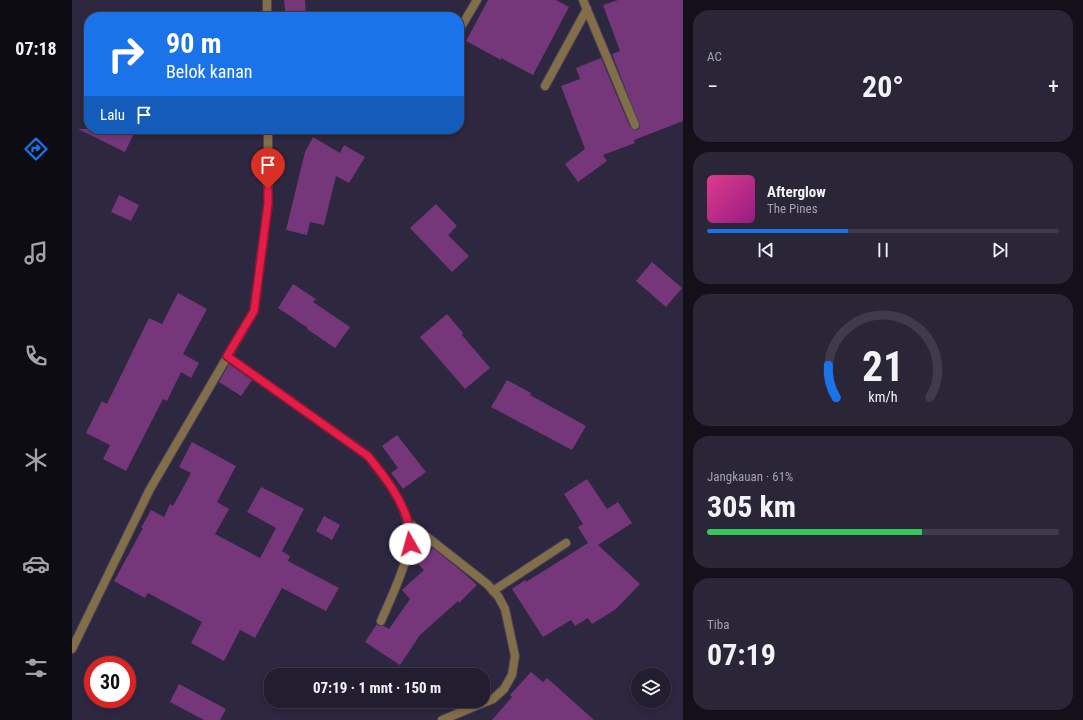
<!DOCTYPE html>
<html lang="id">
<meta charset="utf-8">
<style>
body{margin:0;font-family:"Roboto Condensed",sans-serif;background:#2a2637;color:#f1f3f6;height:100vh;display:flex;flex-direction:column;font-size:15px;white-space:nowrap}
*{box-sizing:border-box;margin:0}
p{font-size:13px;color:#a2a2aa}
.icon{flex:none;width:22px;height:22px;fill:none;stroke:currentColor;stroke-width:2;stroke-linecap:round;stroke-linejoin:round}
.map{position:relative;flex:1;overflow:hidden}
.details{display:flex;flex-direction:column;gap:10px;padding:10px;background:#13101a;width:400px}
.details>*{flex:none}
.banner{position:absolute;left:12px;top:12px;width:380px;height:122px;border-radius:16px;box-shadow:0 2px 6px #0003,0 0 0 1px #3f3b4b;background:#1a73e8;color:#fff;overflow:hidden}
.controls{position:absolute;left:559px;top:668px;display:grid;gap:8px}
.controls a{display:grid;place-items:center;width:40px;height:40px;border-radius:50%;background:#221d2f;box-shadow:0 2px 6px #0003,0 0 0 1px #3f3b4b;font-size:20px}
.speed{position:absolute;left:12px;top:656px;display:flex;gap:8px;font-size:20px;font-weight:700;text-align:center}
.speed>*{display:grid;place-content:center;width:52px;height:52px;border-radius:50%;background:#221d2f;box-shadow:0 2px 6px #0003,0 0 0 1px #3f3b4b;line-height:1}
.speed .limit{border:6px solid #d22;background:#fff;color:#111}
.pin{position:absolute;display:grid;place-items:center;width:34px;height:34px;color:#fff;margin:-41px -17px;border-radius:50% 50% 50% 0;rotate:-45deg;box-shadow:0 0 4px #0007}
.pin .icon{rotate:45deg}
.me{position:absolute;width:44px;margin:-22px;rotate:353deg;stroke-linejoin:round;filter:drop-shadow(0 0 3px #0008)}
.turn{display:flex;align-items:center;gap:14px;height:84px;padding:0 16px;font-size:18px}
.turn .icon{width:52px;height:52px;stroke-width:2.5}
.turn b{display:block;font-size:28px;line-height:34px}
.then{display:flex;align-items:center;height:38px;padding:0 16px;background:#0003;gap:8px;font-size:15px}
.big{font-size:30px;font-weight:700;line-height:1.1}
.details .tile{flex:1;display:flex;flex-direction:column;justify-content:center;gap:6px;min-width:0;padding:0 14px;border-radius:16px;background:#2a2637}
.details .dial{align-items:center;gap:0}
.dial svg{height:104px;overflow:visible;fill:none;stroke:#3f3b4b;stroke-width:7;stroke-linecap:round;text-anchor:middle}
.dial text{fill:#f1f3f6;stroke:none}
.song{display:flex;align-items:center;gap:12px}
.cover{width:48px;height:48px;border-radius:6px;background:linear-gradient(135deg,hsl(330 70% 55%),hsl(310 70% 35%))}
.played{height:4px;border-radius:2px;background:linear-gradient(90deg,#1a73e8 40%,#3f3b4b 40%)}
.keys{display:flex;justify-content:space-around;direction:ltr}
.heat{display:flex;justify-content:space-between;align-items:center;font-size:22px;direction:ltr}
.charge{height:6px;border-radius:3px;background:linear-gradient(90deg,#34c759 61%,#3f3b4b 0)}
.trip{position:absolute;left:192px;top:668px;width:226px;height:40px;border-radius:16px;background:#221d2f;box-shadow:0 2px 6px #0003,0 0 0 1px #3f3b4b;font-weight:700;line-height:40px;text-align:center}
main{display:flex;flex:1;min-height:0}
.dock{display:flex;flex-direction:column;width:72px;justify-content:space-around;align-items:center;background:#0e0c13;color:#a2a2aa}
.dock .icon{width:28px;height:28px}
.dock .selected{color:#1a73e8}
.dock b{font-size:18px;color:#f1f3f6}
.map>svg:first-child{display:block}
</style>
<main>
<nav class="dock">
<b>07:18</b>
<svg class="icon selected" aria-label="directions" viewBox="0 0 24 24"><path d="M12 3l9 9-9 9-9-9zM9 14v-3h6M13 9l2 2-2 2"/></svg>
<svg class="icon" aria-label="music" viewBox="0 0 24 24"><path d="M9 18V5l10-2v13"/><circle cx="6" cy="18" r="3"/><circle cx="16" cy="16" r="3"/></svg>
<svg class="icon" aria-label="phone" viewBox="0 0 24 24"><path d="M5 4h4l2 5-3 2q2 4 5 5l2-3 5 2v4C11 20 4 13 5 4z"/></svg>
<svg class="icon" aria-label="climate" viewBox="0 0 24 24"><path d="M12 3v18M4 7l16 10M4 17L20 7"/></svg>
<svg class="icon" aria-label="car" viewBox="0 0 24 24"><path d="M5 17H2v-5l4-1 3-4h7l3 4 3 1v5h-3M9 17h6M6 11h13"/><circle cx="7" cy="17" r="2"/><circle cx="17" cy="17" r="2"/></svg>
<svg class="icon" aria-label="filters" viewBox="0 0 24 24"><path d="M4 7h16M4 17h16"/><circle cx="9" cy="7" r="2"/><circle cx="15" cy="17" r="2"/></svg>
</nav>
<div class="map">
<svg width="611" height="720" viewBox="0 0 611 720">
<rect width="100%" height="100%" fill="#2d273f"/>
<g fill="#75377a">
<polygon points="212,0 233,0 234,17 214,17"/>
<polygon points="416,0 484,0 497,7 461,75 429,58 429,60 394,41"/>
<polygon points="546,0 611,0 611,121 562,140 563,143 531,155 535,161 506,182 493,164 513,149 489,86 508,79 504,68 529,58 558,127 563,130 567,129 568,126 540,54 548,51 531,5"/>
<polygon points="6,129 64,129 53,152"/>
<polygon points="241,137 268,153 272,145 293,157 277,183 264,176 252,225 238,222 235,235 214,230 233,152"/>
<polygon points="47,195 67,205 59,221 39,212"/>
<polygon points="364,204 385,226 376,235 397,256 380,272 338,228"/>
<polygon points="580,262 610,288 594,307 564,281"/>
<polygon points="221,284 244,299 241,302 278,327 263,348 235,329 236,328 206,308"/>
<polygon points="106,293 135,309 111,354 127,363 119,378 109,372 95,401 91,399 54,471 31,459 38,445 14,433 30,401 35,404 77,318 90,324"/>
<polygon points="375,314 391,333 390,335 418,368 393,389 348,337"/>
<polygon points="157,364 180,380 169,396 147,382"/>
<polygon points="435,380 459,393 458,395 514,426 500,450 419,407"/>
<polygon points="325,435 354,472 331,489 319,473 326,468 310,446"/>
<polygon points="120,442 164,466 145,502 157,509 143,534 188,558 204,528 175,512 189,487 232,509 210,551 218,556 216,561 267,588 254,611 210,588 183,638 168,630 152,661 119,643 130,622 76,593 73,598 42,581 71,528 69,528 79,510 92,517 98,504 101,506 119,473 107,467"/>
<polygon points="515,479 535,509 546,502 560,523 526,545 568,584 544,609 520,624 516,618 503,626 499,620 471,637 440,589 453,580 454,582 516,543 506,527 511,524 492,494"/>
<polygon points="252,516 268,525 260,540 244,531"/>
<polygon points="361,548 393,574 405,585 387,603 386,601 348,635 328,665 293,642 305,624 307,626 312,626 317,629 338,599 330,590 352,570 346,564"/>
<polygon points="368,667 381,675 363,675"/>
<polygon points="459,672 471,682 475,678 522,720 420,720 440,697 438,695"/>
<polygon points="107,684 154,709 148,720 132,720 98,702"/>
</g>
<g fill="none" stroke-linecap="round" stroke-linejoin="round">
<defs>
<g id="street">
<polyline points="195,0 195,17"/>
<polyline points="511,0 563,125"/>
<polyline points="387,28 389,27 405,0"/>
<polyline points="473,86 515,9"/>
<path d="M155,356l141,100c20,25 43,54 42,87 0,4 -2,9 -3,12 -6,23 -17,45 -26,66"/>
<polyline points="336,522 415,584 426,596 433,609 443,656 440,675 432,689 421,699 370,720"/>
<polyline points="421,591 494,543"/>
<polyline points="0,649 78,489 182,311 196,204 196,129"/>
</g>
</defs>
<use href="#street" stroke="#49435a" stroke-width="10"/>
<use href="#street" stroke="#836e4a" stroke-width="8"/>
</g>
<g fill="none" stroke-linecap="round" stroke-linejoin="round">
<defs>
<path id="route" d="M196,189v15l-14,107 -27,45 141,100c16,20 33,41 40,66 1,7 1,15 2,22"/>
</defs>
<use href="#route" stroke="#92132f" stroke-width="10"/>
<use href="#route" stroke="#e11d48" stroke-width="7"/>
</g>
</svg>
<div class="controls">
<a><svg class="icon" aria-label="layers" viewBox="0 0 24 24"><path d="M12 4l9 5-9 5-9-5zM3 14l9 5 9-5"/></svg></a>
</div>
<div class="speed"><div class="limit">30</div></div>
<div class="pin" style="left:196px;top:189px;background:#d93025"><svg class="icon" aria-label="arrive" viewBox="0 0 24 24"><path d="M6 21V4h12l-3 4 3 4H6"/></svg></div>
<svg class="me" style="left:338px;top:544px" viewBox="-20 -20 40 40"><circle r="19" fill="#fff"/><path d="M0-13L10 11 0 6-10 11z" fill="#e11d48"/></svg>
<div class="trip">07:19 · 1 mnt · 150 m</div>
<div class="banner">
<div class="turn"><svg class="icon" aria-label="right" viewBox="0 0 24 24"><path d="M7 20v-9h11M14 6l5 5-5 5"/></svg><div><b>90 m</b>Belok kanan</div></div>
<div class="then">Lalu<svg class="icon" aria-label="arrive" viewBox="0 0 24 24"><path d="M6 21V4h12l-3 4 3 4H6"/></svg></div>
</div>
</div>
<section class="details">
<div class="tile"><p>AC</p>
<div class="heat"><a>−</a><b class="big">20°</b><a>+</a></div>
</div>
<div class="tile">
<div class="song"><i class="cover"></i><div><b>Afterglow</b><p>The Pines</p></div></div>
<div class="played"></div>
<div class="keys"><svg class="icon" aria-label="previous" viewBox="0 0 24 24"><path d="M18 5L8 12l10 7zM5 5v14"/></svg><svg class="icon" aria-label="pause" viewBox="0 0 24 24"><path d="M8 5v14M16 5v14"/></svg><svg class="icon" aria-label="next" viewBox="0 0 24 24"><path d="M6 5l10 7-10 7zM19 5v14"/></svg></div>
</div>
<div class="tile dial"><svg viewBox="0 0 100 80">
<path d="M14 69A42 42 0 1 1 86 69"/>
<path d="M14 69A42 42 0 0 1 8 44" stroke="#1a73e8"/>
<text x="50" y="56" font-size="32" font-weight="700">21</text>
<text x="50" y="72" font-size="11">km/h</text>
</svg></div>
<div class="tile"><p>Jangkauan · 61%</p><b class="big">305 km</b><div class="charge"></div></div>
<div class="tile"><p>Tiba</p><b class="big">07:19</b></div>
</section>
</main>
